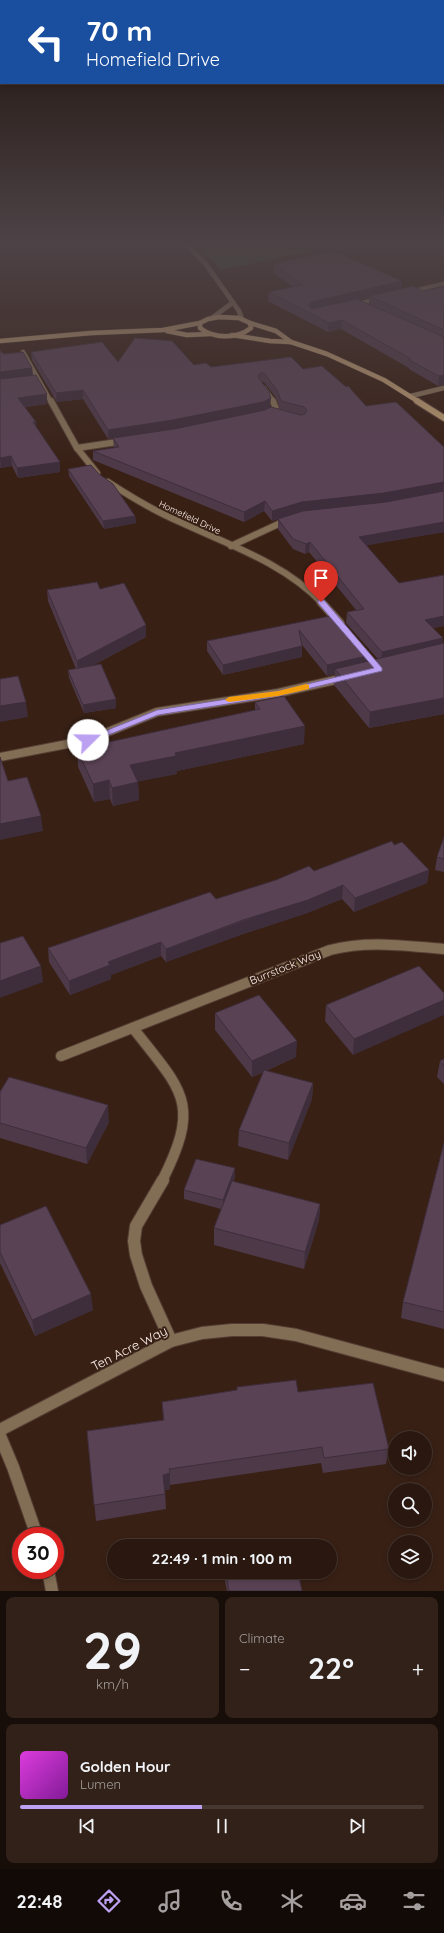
<!DOCTYPE html>
<meta charset="utf-8">
<style>
body{margin:0;font-family:Quicksand,sans-serif;background:#322119;color:#f1f3f6;height:100vh;display:flex;flex-direction:column;font-size:15px;white-space:nowrap}
*{box-sizing:border-box;margin:0}
p{font-size:13px;color:#a5a09f}
.icon{flex:none;width:22px;height:22px;fill:none;stroke:currentColor;stroke-width:2;stroke-linecap:round;stroke-linejoin:round}
.map{position:relative;height:1591px;overflow:hidden}
.panel{display:flex;flex-direction:column;gap:6px;padding:6px;background:#170d09;flex:1}
.panel>*{flex:none}
.top-card{position:absolute;left:0px;top:0px;width:444px;height:84px;box-shadow:0 2px 6px #0003,0 0 0 1px #463730;background:#1a4fa0;color:#fff;overflow:hidden}
.tools{position:absolute;left:388px;top:1431px;display:grid;gap:8px}
.tools a{display:grid;place-items:center;width:44px;height:44px;border-radius:50%;background:#2a1810;box-shadow:0 2px 6px #0003,0 0 0 1px #463730;font-size:20px}
.speed{position:absolute;left:12px;top:1527px;display:flex;gap:8px;font-size:20px;font-weight:700;text-align:center}
.speed>*{display:grid;place-content:center;width:52px;height:52px;border-radius:50%;background:#2a1810;box-shadow:0 2px 6px #0003,0 0 0 1px #463730;line-height:1}
.speed .limit{border:6px solid #d22;background:#fff;color:#111}
.pin{position:absolute;display:grid;place-items:center;width:34px;height:34px;color:#fff;margin:-41px -17px;border-radius:50% 50% 50% 0;rotate:-45deg;box-shadow:0 0 4px #0007}
.pin .icon{rotate:45deg}
.me{position:absolute;width:44px;margin:-22px;rotate:68deg;stroke-linejoin:round;filter:drop-shadow(0 0 3px #0008)}
.turn{display:flex;align-items:center;gap:14px;height:84px;padding:0 20px;font-size:18px}
.turn .icon{width:52px;height:52px;stroke-width:2.5}
.turn b{display:block;font-size:28px;line-height:34px}
.big{font-size:30px;font-weight:800;line-height:1.1}
.panel .card{flex:1;display:flex;flex-direction:column;justify-content:center;gap:6px;min-width:0;padding:0 14px;border-radius:8px;background:#322119}
.panel .dial{align-items:center;gap:0}
.dial b{font-size:52px;line-height:1}
.song{display:flex;align-items:center;gap:12px}
.cover{width:48px;height:48px;border-radius:6px;background:linear-gradient(135deg,hsl(300 70% 55%),hsl(290 70% 35%))}
.played{height:4px;border-radius:2px;background:linear-gradient(90deg,#bca0f2 45%,#463730 45%)}
.keys{display:flex;justify-content:space-around;direction:ltr}
.heat{display:flex;justify-content:space-between;align-items:center;font-size:22px;direction:ltr}
.panel .tiles{flex:1;display:grid;gap:6px;grid-template-columns:1fr 1fr}
.card:last-child{grid-column:span 2}
.trip{position:absolute;left:107px;top:1539px;width:230px;height:40px;border-radius:20px;background:#2a1810;box-shadow:0 2px 6px #0003,0 0 0 1px #463730;font-weight:800;line-height:40px;text-align:center}
.tab-bar{display:flex;height:64px;justify-content:space-around;align-items:center;background:#110a06;color:#a5a09f}
.tab-bar .icon{width:28px;height:28px}
.tab-bar .active{color:#bca0f2}
.tab-bar b{font-size:18px;color:#f1f3f6}
.map>svg:first-child{display:block}
</style>
<div class="map">
<svg width="444" height="1591" viewBox="0 0 444 1591">
<rect width="100%" height="100%" fill="#382015"/>
<polygon fill="#2b5329" points="194,243 349,243 221,270"/>
<g fill="none" stroke-linecap="round" stroke-linejoin="round">
<defs>
<g id="street-far4">
<polyline points="185,243 205,263 239,311 242,319"/>
<polyline points="410,292 444,284"/>
<polyline points="354,305 379,299"/>
<polyline points="212,318 232,303"/>
<polyline points="23,352 51,402"/>
<polyline points="264,388 274,402"/>
<polyline points="411,396 444,388"/>
</g>
<g id="street-far3">
<polyline points="51,401 77,448 97,473"/>
<polyline points="267,414 276,409 273,401"/>
<polyline points="77,448 124,441"/>
<path d="M108,482c23,15 46,29 72,40 49,23 104,41 142,81"/>
<polyline points="231,546 287,520"/>
</g>
<g id="street-far2">
<polyline points="321,602 340,623"/>
<polyline points="0,757 88,740 157,712 278,693 344,678"/>
</g>
<g id="street-far1">
<path d="M133,1028c49,63 69,74 29,153"/>
<path d="M61,1056l269,-106c39,-10 75,-4 114,-1"/>
</g>
<g id="street">
<polyline points="163,1180 136,1226 134,1241 136,1255 146,1286 171,1341"/>
<polyline points="0,1430 171,1341 202,1333 232,1330 263,1330 296,1335 444,1375"/>
<polyline points="0,1436 13,1467 37,1536"/>
<polyline points="48,1570 52,1591"/>
</g>
<g id="secondary-far1">
<path d="M219,317l20,1 11,5 1,5c-14,11 -37,11 -51,0v-5l8,-4z"/>
<polyline points="250,323 276,331 291,342"/>
<polyline points="167,331 187,335 209,334"/>
<polyline points="232,335 270,341 291,342 327,354 384,380 419,402"/>
<polyline points="0,341 91,333 163,330 200,323"/>
</g>
<polyline id="secondary" points="417,401 444,418"/>
</defs>
<use href="#street-far4" stroke="#543d33" stroke-width="5.5"/>
<use href="#street-far3" stroke="#543d33" stroke-width="8"/>
<use href="#street-far2" stroke="#543d33" stroke-width="10"/>
<use href="#street-far1" stroke="#543d33" stroke-width="12"/>
<use href="#street" stroke="#543d33" stroke-width="14"/>
<use href="#secondary-far1" stroke="#543d33" stroke-width="5.5"/>
<use href="#secondary" stroke="#543d33" stroke-width="8"/>
<use href="#street-far4" stroke="#826e55" stroke-width="4.5"/>
<use href="#street-far3" stroke="#826e55" stroke-width="6"/>
<use href="#street-far2" stroke="#826e55" stroke-width="8"/>
<use href="#street-far1" stroke="#826e55" stroke-width="10"/>
<use href="#street" stroke="#826e55" stroke-width="12"/>
<use href="#secondary-far1" stroke="#b6966e" stroke-width="4.5"/>
<use href="#secondary" stroke="#b6966e" stroke-width="6"/>
</g>
<g fill="#4d3948" fill-rule="evenodd">
<path d="M274,264l128,17 -1,8 22,2 21,-5v99l-6,1 -29,-17v-1l-68,-39 -13,3 -60,-31 1,-9 24,-5 -19,-14zM369,298v6l-10,-4z"/>
<polygon points="0,350 2,353 32,368 33,375 47,404 25,407 60,472 18,478 12,466 1,468 0,467"/>
<path d="M31,352l87,10 76,3 17,2 92,2 63,37 78,41v85l-78,13 33,38 45,-8v51l-11,2 10,10 -1,5h2v71l-75,14 -35,-43 1,-11 -8,2 -25,-31v12l-79,18 -16,-24v-10l128,-26 36,40 -1,5 8,-1 -32,-36 1,-11 9,-2 -47,-58 -4,2 -12,-5 -15,-20v-10l-6,2 -8,-10 -20,11 -151,-62v-9l21,-3 -1,-10 -5,1 -25,-40 -26,3 -25,-42zM262,382h2l13,17 3,11 -18,1 8,-4z"/>
<polygon points="68,469 99,474 135,516 136,523 104,529 69,476"/>
<polygon points="100,589 146,637 92,666 116,699 116,708 84,713 69,678 68,670 76,669 48,601 47,590"/>
<polygon points="255,702 304,744 177,771 177,774 138,781 139,800 113,806 110,799 94,802 78,767 77,749 255,710"/>
<polygon points="444,837 444,872 435,870 437,857"/>
<polygon points="394,845 429,870 427,883 354,912 342,899 307,913 243,934 166,962 161,956 111,975 111,979 70,995 49,962 48,948 216,899 314,871"/>
<polygon points="419,966 353,1055 325,1021 326,1005"/>
<polygon points="215,1013 296,1057 266,1071 313,1083 312,1099 288,1160 238,1146 239,1130 264,1072 252,1077 215,1030"/>
<polygon points="444,1059 444,1084 437,1077 440,1061"/>
<polygon points="0,1092 109,1122 87,1164 0,1138"/>
<polygon points="444,1143 444,1329 401,1318 403,1302"/>
<polygon points="235,1168 235,1177 233,1182 320,1204 319,1220 304,1269 214,1245 214,1228 221,1209 184,1199 184,1190"/>
<polygon points="0,1225 93,1310 35,1336 0,1263"/>
<polygon points="237,1387 298,1392 389,1449 386,1464 323,1473 321,1463 170,1485 170,1489 165,1490 166,1509 96,1521 87,1431 163,1420 162,1402 237,1390"/>
<polygon points="225,1572 298,1572 302,1591 227,1591 225,1581"/>
</g>
<g fill="#3e2e3b">
<polygon points="402,281 401,290 369,296 369,298 311,311 309,305 311,302"/>
<polygon points="342,320 341,329 328,332 329,323"/>
<polygon points="32,368 33,377 0,381 0,372"/>
<polygon points="444,375 444,385 438,386 439,376"/>
<polygon points="83,390 83,399 57,402 56,393"/>
<polygon points="47,394 47,404 19,408 18,398"/>
<polygon points="271,398 270,407 262,411 173,430 108,439 108,430"/>
<polygon points="33,422 36,422 37,432"/>
<polygon points="11,456 12,466 1,468 0,458"/>
<polygon points="60,462 60,472 18,478 17,468"/>
<polygon points="444,482 443,492 383,503 301,512 272,521 272,511 302,502"/>
<polygon points="265,501 264,511 244,522 244,512"/>
<polygon points="135,516 136,523 104,529 103,521"/>
<polygon points="444,522 444,532 358,547 359,537"/>
<polygon points="310,542 309,552 305,554 306,544"/>
<polygon points="444,616 444,626 424,630 425,620"/>
<polygon points="146,625 146,637 78,673 77,661"/>
<polygon points="443,638 442,648 381,663 382,652"/>
<polygon points="302,646 302,657 223,675 223,665"/>
<polygon points="371,655 370,665 335,669 335,674 327,676 327,665"/>
<polygon points="444,698 444,714 369,728 370,712"/>
<polygon points="116,699 116,708 84,713 83,705"/>
<polygon points="26,702 28,717 0,722 0,706"/>
<polygon points="305,726 304,744 177,771 177,774 131,783 130,765 175,753"/>
<polygon points="109,780 110,799 94,802 93,784"/>
<polygon points="138,782 139,800 113,806 112,788"/>
<polygon points="41,816 43,831 0,840 0,824"/>
<polygon points="429,870 427,883 354,912 355,898"/>
<polygon points="343,885 342,899 307,913 243,934 166,962 166,949"/>
<polygon points="161,942 161,956 111,975 111,979 70,995 69,981 108,962"/>
<polygon points="41,966 43,982 0,998 0,981"/>
<polygon points="444,1000 444,1015 353,1055 354,1039"/>
<polygon points="297,1041 296,1057 252,1077 252,1061"/>
<polygon points="313,1083 312,1099 288,1160 289,1143"/>
<polygon points="108,1105 109,1122 87,1164 86,1148"/>
<polygon points="235,1168 235,1177 223,1209 223,1200"/>
<polygon points="320,1204 319,1220 304,1269 305,1252"/>
<polygon points="91,1294 93,1310 35,1336 32,1320"/>
<polygon points="170,1473 170,1489 163,1491 163,1475"/>
</g>
<g fill="#594254" stroke="#3e2e3b">
<polygon points="333,251 402,281 311,302 309,305 311,309 357,299 444,337 444,375 439,376 409,360 411,359 342,320 329,323 269,292 303,285 274,264"/>
<polygon points="413,286 423,291 444,286 444,330 369,296"/>
<polygon points="135,338 172,341 194,365 206,363 211,367 291,357 303,369 322,366 346,387 348,386 366,406 396,402 444,447 444,464 443,464 444,465 444,482 384,493 302,502 272,511 265,501 244,512 93,451 119,447 113,438 174,429 265,410 271,407 301,415 305,414 307,410 304,407 281,401 277,390 264,373 260,373 258,377 269,392 271,398 263,402 173,420 108,430 83,390 56,393 31,352 102,342 118,362"/>
<polygon points="0,350 2,353 5,354 23,352 32,368 0,372"/>
<polygon points="36,375 47,394 18,398 36,422 33,422 60,462 17,468 11,456 0,458 0,379"/>
<polygon points="91,465 99,474 113,484 135,516 103,521 68,469"/>
<polygon points="444,491 444,522 359,537 399,583 444,575 444,616 425,620 443,638 382,652 347,612 364,609 310,542 306,544 293,539 278,519 303,511 386,502"/>
<polygon points="97,582 100,589 124,583 146,625 77,661 47,590"/>
<polygon points="335,615 371,655 327,665 299,630 302,646 223,665 207,641"/>
<polygon points="444,643 444,698 370,712 335,669"/>
<polygon points="101,664 116,699 83,705 68,670"/>
<polygon points="18,676 26,702 0,706 0,679"/>
<polygon points="284,696 305,726 175,753 176,756 130,765 138,782 112,788 109,780 93,784 77,749 260,709 255,702"/>
<polygon points="0,757 8,781 27,777 41,816 0,824"/>
<polygon points="444,837 444,859 437,857"/>
<polygon points="392,841 394,845 402,842 429,870 355,898 343,885 308,900 243,920 166,949 161,942 108,962 110,965 69,981 48,948 210,892 216,899 276,880 309,866 314,871"/>
<polygon points="23,936 41,966 0,981 0,943"/>
<polygon points="419,966 444,993 444,1000 354,1039 326,1005"/>
<polygon points="259,995 297,1041 252,1061 215,1013"/>
<polygon points="444,1059 444,1066 440,1061"/>
<polygon points="264,1070 313,1083 289,1143 239,1130"/>
<polygon points="9,1077 108,1105 86,1148 0,1123 0,1092"/>
<polygon points="444,1143 444,1312 403,1302"/>
<polygon points="196,1159 235,1168 223,1200 184,1190"/>
<polygon points="232,1181 320,1204 305,1252 214,1228"/>
<polygon points="46,1206 91,1294 32,1320 0,1252 0,1225"/>
<polygon points="296,1380 298,1392 373,1383 389,1449 324,1458 322,1447 169,1469 170,1473 163,1475 165,1494 94,1505 87,1431 164,1420 162,1402 237,1390 237,1387"/>
<polygon points="226,1572 298,1572 302,1591 229,1591"/>
</g>
<linearGradient id="sky" x2="0" y2="1"><stop stop-color="#1f120c"/><stop offset="0.52" stop-color="#4d4246"/><stop offset="1" stop-color="#4d4246" stop-opacity="0"/></linearGradient>
<rect width="444" height="466" fill="url(#sky)"/>
<polygon fill="#bca0f2" stroke="#7a689d" points="318,600 324,600 382,668 382,671 278,696 158,715 91,742 85,742 83,740 157,710 278,691 374,668 318,603"/>
<polygon fill="#f59e0b" points="306,684 309,685 309,689 278,696 229,702 225,700 229,697 278,691"/>
<g text-anchor="middle" dominant-baseline="central" stroke-width="4" stroke-linejoin="round" paint-order="stroke">
<g font-size="9" fill="#fdefe9" stroke="#382015">
<text transform="translate(190 517) rotate(25)">Homefield Drive</text>
</g>
<g font-size="11" fill="#fdefe9" stroke="#382015">
<text transform="translate(285 967) rotate(-22)">Burrstock Way</text>
</g>
<g font-size="13" fill="#fdefe9" stroke="#382015">
<text transform="translate(129 1348) rotate(-27)">Ten Acre Way</text>
</g>
</g>
</svg>
<div class="tools">
<a><svg class="icon" aria-label="sound" viewBox="0 0 24 24"><path d="M4 9h4l5-4v14l-5-4H4zM17 9q2 3 0 6"/></svg></a>
<a><svg class="icon" aria-label="search" viewBox="0 0 24 24"><circle cx="10" cy="10" r="6"/><path d="M15 15l6 6"/></svg></a>
<a><svg class="icon" aria-label="layers" viewBox="0 0 24 24"><path d="M12 4l9 5-9 5-9-5zM3 14l9 5 9-5"/></svg></a>
</div>
<div class="speed"><div class="limit">30</div></div>
<div class="pin" style="left:321px;top:602px;background:#d93025"><svg class="icon" aria-label="arrive" viewBox="0 0 24 24"><path d="M6 21V4h12l-3 4 3 4H6"/></svg></div>
<svg class="me" style="left:88px;top:740px" viewBox="-20 -20 40 40"><circle r="19" fill="#fff"/><path d="M0-13L10 11 0 6-10 11z" fill="#bca0f2"/></svg>
<div class="trip">22:49 · 1 min · 100 m</div>
<div class="top-card">
<div class="turn"><svg class="icon" aria-label="left" viewBox="0 0 24 24"><path d="M17 20v-9H6M10 6l-5 5 5 5"/></svg><div><b>70 m</b>Homefield Drive</div></div>
</div>
</div>
<section class="panel">
<div class="tiles">
<div class="card dial"><b>29</b><p>km/h</p></div>
<div class="card"><p>Climate</p>
<div class="heat"><a>−</a><b class="big">22°</b><a>+</a></div>
</div>
<div class="card">
<div class="song"><i class="cover"></i><div><b>Golden Hour</b><p>Lumen</p></div></div>
<div class="played"></div>
<div class="keys"><svg class="icon" aria-label="previous" viewBox="0 0 24 24"><path d="M18 5L8 12l10 7zM5 5v14"/></svg><svg class="icon" aria-label="pause" viewBox="0 0 24 24"><path d="M8 5v14M16 5v14"/></svg><svg class="icon" aria-label="next" viewBox="0 0 24 24"><path d="M6 5l10 7-10 7zM19 5v14"/></svg></div>
</div>
</div>
</section>
<nav class="tab-bar">
<b>22:48</b>
<svg class="icon active" aria-label="directions" viewBox="0 0 24 24"><path d="M12 3l9 9-9 9-9-9zM9 14v-3h6M13 9l2 2-2 2"/></svg>
<svg class="icon" aria-label="music" viewBox="0 0 24 24"><path d="M9 18V5l10-2v13"/><circle cx="6" cy="18" r="3"/><circle cx="16" cy="16" r="3"/></svg>
<svg class="icon" aria-label="phone" viewBox="0 0 24 24"><path d="M5 4h4l2 5-3 2q2 4 5 5l2-3 5 2v4C11 20 4 13 5 4z"/></svg>
<svg class="icon" aria-label="climate" viewBox="0 0 24 24"><path d="M12 3v18M4 7l16 10M4 17L20 7"/></svg>
<svg class="icon" aria-label="car" viewBox="0 0 24 24"><path d="M5 17H2v-5l4-1 3-4h7l3 4 3 1v5h-3M9 17h6M6 11h13"/><circle cx="7" cy="17" r="2"/><circle cx="17" cy="17" r="2"/></svg>
<svg class="icon" aria-label="filters" viewBox="0 0 24 24"><path d="M4 7h16M4 17h16"/><circle cx="9" cy="7" r="2"/><circle cx="15" cy="17" r="2"/></svg>
</nav>
